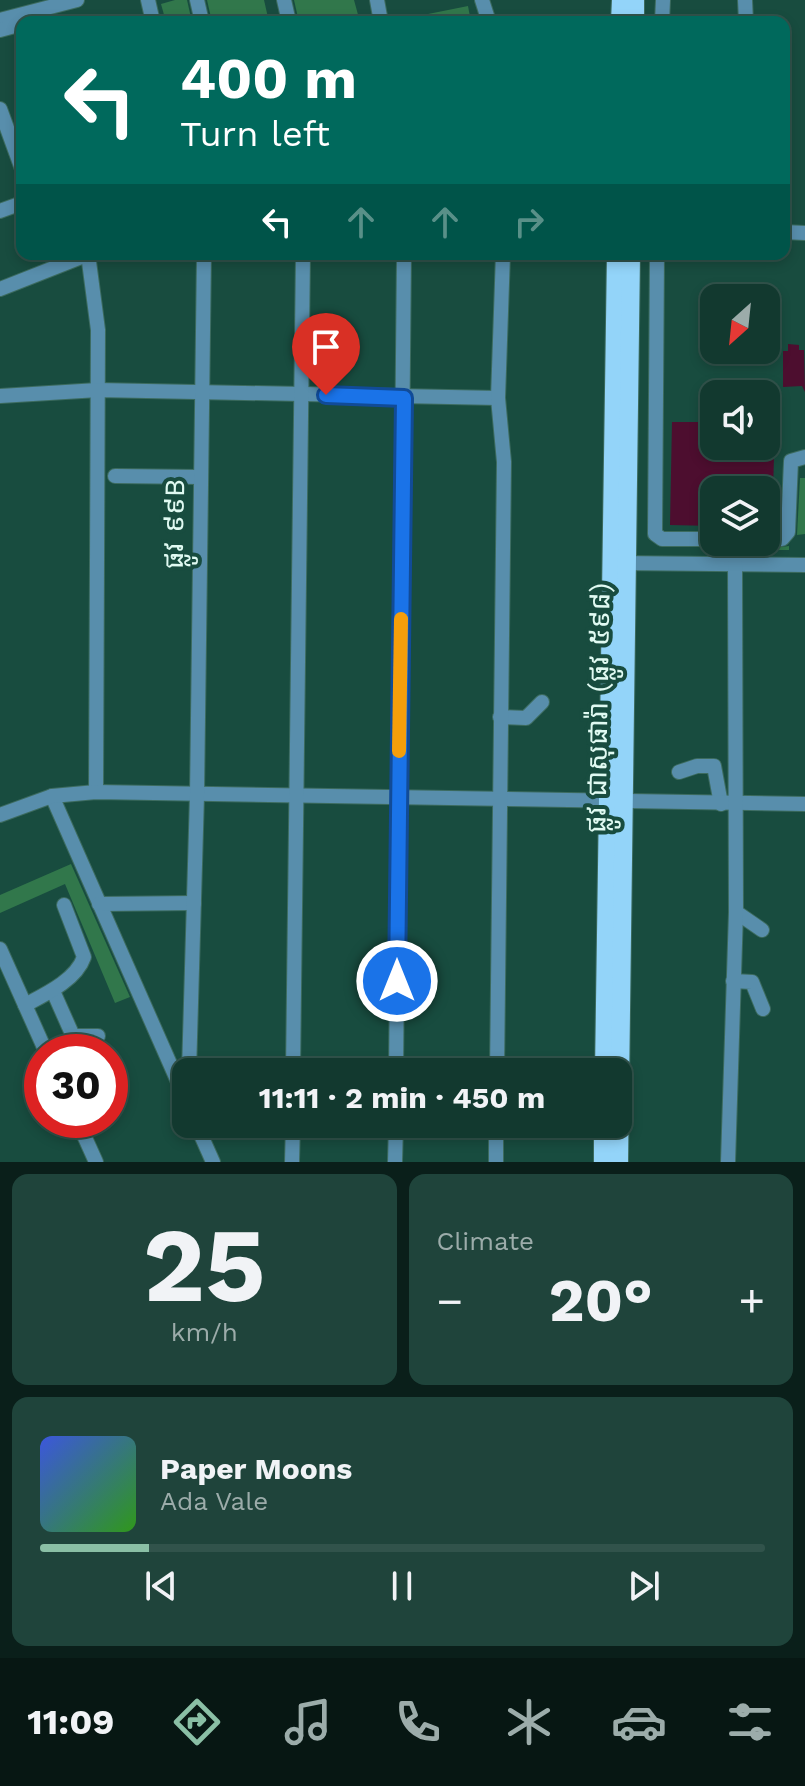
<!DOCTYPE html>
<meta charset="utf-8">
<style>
body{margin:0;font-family:"Work Sans","Noto Sans Khmer",sans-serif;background:#1f443b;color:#f1f3f6;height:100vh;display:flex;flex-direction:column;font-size:30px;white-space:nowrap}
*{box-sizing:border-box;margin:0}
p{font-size:26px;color:#9cacaa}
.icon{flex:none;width:44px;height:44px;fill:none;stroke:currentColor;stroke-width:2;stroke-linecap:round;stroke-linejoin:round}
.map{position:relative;height:1162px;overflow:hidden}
.side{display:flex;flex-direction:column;gap:12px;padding:12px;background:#0a1f1a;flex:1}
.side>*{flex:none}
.guide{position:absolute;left:16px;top:16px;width:774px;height:244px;border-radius:16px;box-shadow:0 4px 12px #0003,0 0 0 2px #31534b;background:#00695c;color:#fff;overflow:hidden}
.needle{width:52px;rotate:207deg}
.fabs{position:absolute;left:700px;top:284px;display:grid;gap:16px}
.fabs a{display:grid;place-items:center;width:80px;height:80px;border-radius:16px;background:#12392f;box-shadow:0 4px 12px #0003,0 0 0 2px #31534b;font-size:40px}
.speed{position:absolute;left:24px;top:1034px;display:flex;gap:16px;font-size:40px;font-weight:700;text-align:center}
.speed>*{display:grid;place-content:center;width:104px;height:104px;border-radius:50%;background:#12392f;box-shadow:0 4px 12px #0003,0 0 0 2px #31534b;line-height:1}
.speed .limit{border:12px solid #d22;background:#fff;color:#111}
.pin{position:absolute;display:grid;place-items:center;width:68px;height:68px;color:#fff;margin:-82px -34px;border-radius:50% 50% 50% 0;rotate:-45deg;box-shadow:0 0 8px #0007}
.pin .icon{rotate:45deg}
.me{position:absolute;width:88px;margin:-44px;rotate:0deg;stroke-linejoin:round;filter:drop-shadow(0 0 6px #0008)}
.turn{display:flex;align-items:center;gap:28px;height:168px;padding:0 32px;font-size:36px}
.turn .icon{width:104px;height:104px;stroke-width:2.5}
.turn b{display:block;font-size:56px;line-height:68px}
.lanes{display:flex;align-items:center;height:76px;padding:0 32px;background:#0003;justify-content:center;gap:40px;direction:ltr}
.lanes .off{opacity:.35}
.big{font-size:60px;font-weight:700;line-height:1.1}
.side .widget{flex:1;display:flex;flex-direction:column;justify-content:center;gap:12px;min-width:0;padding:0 28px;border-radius:16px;background:#1f443b}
.side .dial{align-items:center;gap:0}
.dial b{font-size:104px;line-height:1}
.song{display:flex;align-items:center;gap:24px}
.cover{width:96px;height:96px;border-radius:12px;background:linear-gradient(135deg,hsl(230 70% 55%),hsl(110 70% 35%))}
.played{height:8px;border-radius:4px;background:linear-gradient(90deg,#8abfa5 15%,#31534b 15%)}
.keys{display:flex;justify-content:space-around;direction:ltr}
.heat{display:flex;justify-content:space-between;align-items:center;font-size:44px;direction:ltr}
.side .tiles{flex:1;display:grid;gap:12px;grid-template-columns:1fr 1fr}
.widget:last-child{grid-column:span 2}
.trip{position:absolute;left:172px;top:1058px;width:460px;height:80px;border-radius:16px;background:#12392f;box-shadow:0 4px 12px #0003,0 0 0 2px #31534b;font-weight:700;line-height:80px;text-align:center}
.tabs{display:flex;height:128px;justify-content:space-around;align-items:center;background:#071713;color:#9cacaa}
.tabs .icon{width:56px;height:56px}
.tabs .current{color:#8abfa5}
.tabs b{font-size:36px;color:#f1f3f6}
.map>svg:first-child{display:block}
</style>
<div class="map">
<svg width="805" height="1162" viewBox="0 0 805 1162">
<rect width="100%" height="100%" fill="#184c3f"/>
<g fill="#4d0e2f">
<polygon points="788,344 799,345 799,350 804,350 805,392 802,386 783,387 783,351 788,351"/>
<polygon points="766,421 775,421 772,527 766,527 766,490 714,490 714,526 670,525 672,422 714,422 714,446 766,446"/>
</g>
<g fill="#31774b">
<polygon points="175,0 187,0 192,22 166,22 161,4"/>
<polygon points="207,0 264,0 269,22 212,22"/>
<polygon points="294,0 354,0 360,22 299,22"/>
<polygon points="468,6 471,22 430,22 428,14"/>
<polygon points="800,478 805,478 805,534 797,535"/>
<polygon points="723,542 757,542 765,549 789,546 789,550 722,550"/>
<polygon points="71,864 130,997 115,1003 65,884 0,913 0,895"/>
</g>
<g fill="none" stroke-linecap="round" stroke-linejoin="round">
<defs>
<g id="minor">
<polyline points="148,0 153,22"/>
<polyline points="197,0 202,22"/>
<polyline points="284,0 289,22"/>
<polyline points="377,0 381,22"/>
<polyline points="482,0 489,22"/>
<polyline points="745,0 746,22"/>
<polyline points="0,20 77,0"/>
<polyline points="662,22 663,0"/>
<polyline points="0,30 22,24"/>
<polyline points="0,109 22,169"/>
<polyline points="0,211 22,203"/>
<polyline points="784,232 805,233"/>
<polyline points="88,254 98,330 96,792"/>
<polyline points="657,254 655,534 662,539 714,539"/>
<polyline points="0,289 89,254"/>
<polyline points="0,396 98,390 498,398"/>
<polyline points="115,476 200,477"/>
<polyline points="766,539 782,539 788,532 791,461 805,457"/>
<polyline points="617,563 805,565"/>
<polyline points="500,717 526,718 542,702"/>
<polyline points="679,772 697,766 714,766 721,804"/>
<polyline points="52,796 186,1100"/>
<polyline points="0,815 52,796 96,792 805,804"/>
<polyline points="99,904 194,903"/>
<polyline points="736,912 762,930"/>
<polyline points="0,949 46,1052"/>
<polyline points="733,981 752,982 763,1009"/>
<polyline points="53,991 73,1036 98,1036"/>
<path d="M25,1005c21,-11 51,-25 59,-48l-20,-52"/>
<polyline points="189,1072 197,795 204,254"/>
<polyline points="293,1072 303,254"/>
<polyline points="396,1072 404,254"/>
<polyline points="497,1072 504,462 498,398 503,254"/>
<polyline points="77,1120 96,1162"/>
<polyline points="196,1124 213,1162"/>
<polyline points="292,1162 293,1124"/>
<polyline points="395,1162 396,1124"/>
<polyline points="496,1162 496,1124"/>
<polyline points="728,1162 736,912 735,564"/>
</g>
<g id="major">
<polyline points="620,22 621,0"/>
<polyline points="635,22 635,0"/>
<polyline points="604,1072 616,254"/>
<polyline points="603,1162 603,1124"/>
<polyline points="619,1162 631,254"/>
</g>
</defs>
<use href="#minor" stroke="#3c6b5f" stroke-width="16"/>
<use href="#major" stroke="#3c6b5f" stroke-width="20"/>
<use href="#minor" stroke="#588eac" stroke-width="14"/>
<use href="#major" stroke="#93d4f9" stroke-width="18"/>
</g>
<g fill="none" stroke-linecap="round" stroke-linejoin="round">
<defs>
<polyline id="route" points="326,395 404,398 397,981"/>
</defs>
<use href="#route" stroke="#114b97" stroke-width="20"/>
<use href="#route" stroke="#1a73e8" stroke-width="14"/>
<polyline stroke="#f59e0b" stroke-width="14" points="399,751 401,619"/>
</g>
<g text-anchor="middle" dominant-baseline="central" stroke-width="8" stroke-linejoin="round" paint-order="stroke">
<g font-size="28" fill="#e0faf2" stroke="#184c3f">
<text transform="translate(174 524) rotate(-89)">ផ្លូវ ៩៩B</text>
<text transform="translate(598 708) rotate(-89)">ផ្លូវ ជាសុផារ៉ា (ផ្លូវ ៥៩៨)</text>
</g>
</g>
</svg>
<div class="fabs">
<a><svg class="needle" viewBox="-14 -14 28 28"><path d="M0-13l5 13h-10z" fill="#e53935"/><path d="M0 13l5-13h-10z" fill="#9cacaa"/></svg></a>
<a><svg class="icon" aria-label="sound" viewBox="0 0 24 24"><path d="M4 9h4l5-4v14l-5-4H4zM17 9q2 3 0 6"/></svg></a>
<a><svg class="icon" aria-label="layers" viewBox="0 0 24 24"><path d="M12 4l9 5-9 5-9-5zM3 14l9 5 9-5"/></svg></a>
</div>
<div class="speed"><div class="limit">30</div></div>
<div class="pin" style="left:326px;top:395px;background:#d93025"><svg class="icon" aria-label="arrive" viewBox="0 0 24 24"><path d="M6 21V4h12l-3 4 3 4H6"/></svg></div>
<svg class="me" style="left:397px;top:981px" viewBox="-20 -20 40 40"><circle r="17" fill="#1a73e8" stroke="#fff" stroke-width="3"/><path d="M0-11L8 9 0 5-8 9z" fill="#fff"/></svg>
<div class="trip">11:11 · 2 min · 450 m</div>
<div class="guide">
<div class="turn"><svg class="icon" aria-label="left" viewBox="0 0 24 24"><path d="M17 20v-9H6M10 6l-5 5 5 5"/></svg><div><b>400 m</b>Turn left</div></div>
<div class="lanes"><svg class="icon" aria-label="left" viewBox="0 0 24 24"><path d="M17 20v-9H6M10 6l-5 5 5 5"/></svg><svg class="icon off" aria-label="ahead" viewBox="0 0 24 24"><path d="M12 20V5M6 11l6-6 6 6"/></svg><svg class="icon off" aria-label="ahead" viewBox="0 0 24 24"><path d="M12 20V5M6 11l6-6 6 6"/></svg><svg class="icon off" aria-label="right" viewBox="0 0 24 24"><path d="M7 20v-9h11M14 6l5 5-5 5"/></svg></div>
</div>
</div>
<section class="side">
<div class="tiles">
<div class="widget dial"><b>25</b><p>km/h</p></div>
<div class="widget"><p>Climate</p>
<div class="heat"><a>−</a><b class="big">20°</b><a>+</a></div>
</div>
<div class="widget">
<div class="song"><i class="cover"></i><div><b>Paper Moons</b><p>Ada Vale</p></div></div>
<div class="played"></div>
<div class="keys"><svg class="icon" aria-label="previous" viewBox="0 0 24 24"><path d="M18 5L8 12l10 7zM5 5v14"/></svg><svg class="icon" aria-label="pause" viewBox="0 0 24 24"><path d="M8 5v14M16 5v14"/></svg><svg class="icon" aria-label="next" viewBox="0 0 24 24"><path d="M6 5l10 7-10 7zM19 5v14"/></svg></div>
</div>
</div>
</section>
<nav class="tabs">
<b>11:09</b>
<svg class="icon current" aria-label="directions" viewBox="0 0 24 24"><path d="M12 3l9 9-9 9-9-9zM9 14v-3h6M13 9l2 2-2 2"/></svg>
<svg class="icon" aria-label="music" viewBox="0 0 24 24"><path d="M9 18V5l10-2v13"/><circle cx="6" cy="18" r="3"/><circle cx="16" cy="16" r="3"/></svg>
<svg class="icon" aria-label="phone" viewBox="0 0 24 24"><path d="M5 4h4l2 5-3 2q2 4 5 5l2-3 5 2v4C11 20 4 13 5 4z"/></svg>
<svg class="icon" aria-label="climate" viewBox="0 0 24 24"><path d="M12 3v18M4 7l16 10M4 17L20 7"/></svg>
<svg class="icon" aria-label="car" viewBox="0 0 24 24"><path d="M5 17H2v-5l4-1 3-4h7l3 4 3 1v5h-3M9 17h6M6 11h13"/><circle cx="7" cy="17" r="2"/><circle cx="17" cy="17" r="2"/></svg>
<svg class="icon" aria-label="filters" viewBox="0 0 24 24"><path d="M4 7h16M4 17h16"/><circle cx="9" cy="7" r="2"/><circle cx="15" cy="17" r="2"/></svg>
</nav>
